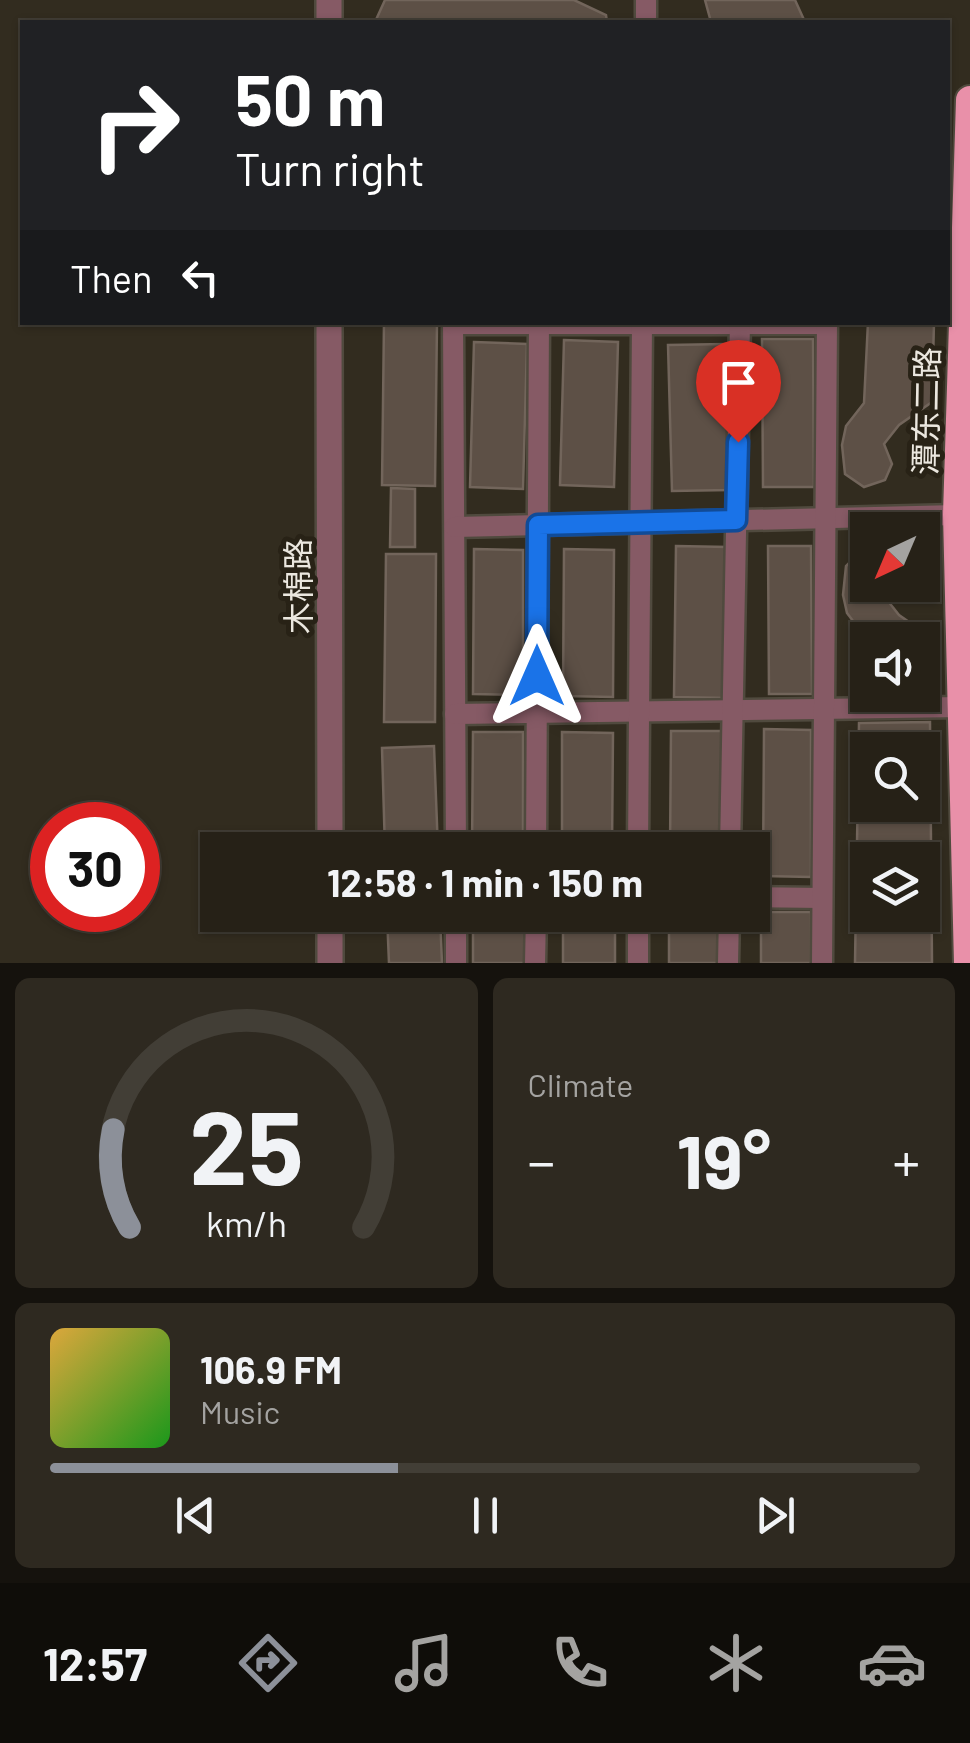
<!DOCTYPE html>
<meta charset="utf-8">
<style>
body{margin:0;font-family:Barlow,"Noto Sans SC",sans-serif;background:#2e2920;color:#f1f3f6;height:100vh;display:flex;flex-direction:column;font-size:38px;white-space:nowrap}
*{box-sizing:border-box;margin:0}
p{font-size:32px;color:#a4a3a1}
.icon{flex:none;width:55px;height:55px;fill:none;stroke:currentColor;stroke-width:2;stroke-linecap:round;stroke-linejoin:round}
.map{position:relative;height:963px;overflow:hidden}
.sheet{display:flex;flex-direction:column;gap:15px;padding:15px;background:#15120d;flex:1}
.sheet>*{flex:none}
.hud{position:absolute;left:20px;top:20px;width:930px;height:305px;border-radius:0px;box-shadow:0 2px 8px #0004,0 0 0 2px #423e36;background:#202124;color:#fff;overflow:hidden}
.needle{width:65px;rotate:224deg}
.tools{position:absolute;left:850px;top:512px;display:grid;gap:20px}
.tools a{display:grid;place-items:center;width:90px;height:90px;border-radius:0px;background:#262117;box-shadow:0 2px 8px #0004,0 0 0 2px #423e36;font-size:50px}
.speed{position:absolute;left:30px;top:802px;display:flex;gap:20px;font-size:50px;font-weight:700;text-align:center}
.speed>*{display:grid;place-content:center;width:130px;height:130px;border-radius:50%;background:#262117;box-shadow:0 2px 8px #0004,0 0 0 2px #423e36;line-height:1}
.speed .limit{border:15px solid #d22;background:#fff;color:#111}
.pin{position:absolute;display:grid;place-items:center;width:85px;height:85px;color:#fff;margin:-102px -42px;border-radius:50% 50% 50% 0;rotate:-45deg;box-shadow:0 0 10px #0007}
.pin .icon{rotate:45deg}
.me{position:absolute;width:110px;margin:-55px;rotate:0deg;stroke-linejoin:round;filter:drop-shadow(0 0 8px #0008)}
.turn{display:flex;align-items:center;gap:35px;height:210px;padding:0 50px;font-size:45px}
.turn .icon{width:130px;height:130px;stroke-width:2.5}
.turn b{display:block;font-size:70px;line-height:85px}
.then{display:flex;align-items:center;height:95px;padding:0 50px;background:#0003;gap:20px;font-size:38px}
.big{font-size:75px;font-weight:700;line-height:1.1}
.sheet .tile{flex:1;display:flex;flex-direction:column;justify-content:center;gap:15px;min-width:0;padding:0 35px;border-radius:15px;background:#2e2920}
.sheet .dial{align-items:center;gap:0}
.dial svg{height:260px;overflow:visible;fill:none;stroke:#423e36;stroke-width:7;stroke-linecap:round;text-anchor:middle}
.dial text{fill:#f1f3f6;stroke:none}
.song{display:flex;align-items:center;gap:30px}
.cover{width:120px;height:120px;border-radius:15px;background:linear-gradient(135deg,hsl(40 70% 55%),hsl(120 70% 35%))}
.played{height:10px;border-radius:5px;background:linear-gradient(90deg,#8c9099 40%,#423e36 40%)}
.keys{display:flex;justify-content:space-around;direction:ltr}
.heat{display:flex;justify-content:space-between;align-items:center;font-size:55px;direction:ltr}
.sheet .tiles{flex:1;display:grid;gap:15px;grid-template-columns:1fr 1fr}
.tile:last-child{grid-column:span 2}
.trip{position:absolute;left:200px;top:832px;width:570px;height:100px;border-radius:0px;background:#262117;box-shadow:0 2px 8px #0004,0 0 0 2px #423e36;font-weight:700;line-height:100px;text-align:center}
.dock{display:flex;height:160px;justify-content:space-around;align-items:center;background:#0f0d09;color:#a4a3a1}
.dock .icon{width:70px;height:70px}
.dock .current{color:#8c9099}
.dock b{font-size:45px;color:#f1f3f6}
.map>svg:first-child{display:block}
</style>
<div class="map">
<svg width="970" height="963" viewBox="0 0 970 963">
<rect width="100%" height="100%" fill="#322c1f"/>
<g fill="#5d5046" stroke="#72655b" stroke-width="2.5" fill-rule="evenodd">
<polygon points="385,0 574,0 606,15 607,22 375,22"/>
<polygon points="705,0 795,0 805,22 711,22"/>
<polygon points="384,322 437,322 435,486 382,485"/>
<polygon points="868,322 934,322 932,402 899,425 884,444 892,464 885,480 864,487 845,474 842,445 846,426 864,403"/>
<polygon points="762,339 813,339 814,487 763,487"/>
<polygon points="564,340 618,342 614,487 560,485"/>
<polygon points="474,342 527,344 523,489 470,487"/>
<polygon points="725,344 729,490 672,491 668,345"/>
<polygon points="391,488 415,489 415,547 390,547"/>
<polygon points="676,546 728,547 726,698 674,697"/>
<polygon points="768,546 811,546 812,694 769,694"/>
<polygon points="474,549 523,550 523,695 473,694"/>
<polygon points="564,549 614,550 613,697 563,696"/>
<polygon points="868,552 868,585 891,585 884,596 899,615 932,638 934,694 922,694 922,640 868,640 868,667 865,637 847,613 843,595 846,566 857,555"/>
<polygon points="386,554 436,554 435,722 384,722"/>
<path d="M930,722l2,241h-77l4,-240zM868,750h54v55h-54zM868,860h54v55h-54z"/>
<polygon points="764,729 811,730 811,877 763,876"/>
<polygon points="671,731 724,731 724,850 670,850"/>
<polygon points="473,732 523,732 523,850 472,850"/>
<polygon points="562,732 613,733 612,850 562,850"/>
<polygon points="434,746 438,850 385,850 382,748"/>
<rect x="761" y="912" width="50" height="51"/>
<polygon points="387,915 440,915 442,963 389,963"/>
<polygon points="669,915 721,916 720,963 669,963"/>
<polygon points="473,916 525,917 525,963 473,963"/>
<polygon points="563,917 615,918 615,963 563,963"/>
</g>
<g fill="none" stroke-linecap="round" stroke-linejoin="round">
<defs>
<g id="minor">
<polyline points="646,22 646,0"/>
<polyline points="453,322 456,850"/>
<polyline points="453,324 827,324"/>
<polyline points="455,527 957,515"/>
<polyline points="455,714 962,707"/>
<polyline points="536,850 539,322"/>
<polyline points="638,850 642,322"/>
<polyline points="730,850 740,322"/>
<polyline points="752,897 822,898"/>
<polyline points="456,915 456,963"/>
<polyline points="535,963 536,915"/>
<polyline points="638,963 638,915"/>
<polyline points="728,963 729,915"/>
<polyline points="822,963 827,322"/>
</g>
<g id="tertiary">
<polyline points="329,0 329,22"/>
<polyline points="329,322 330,850"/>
<polyline points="330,915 330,963"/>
</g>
<polyline id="trunk" points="968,963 957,515 970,100"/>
</defs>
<use href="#minor" stroke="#504a3e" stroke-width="25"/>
<use href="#tertiary" stroke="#504a3e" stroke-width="30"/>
<use href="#trunk" stroke="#504a3e" stroke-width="32"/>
<use href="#minor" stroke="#865a65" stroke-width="20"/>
<use href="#tertiary" stroke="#865a65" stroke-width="25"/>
<use href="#trunk" stroke="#e990a9" stroke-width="28"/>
</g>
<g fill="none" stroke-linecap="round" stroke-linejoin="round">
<defs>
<polyline id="route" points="537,676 538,525 736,520 738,442"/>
</defs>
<use href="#route" stroke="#114b97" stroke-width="25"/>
<use href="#route" stroke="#1a73e8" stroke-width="18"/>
</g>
<g text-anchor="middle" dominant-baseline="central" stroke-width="10" stroke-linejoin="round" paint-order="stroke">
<g font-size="32" fill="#ebe7df" stroke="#282216">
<text transform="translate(925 411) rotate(-89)">潭东二路</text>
<text transform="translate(297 586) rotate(-90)">木棉路</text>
</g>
</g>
</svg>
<div class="tools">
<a><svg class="needle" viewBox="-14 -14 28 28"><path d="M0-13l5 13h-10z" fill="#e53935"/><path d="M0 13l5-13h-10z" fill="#a4a3a1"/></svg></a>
<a><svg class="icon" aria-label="sound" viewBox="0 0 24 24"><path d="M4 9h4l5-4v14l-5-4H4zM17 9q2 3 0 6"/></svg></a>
<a><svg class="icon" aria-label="search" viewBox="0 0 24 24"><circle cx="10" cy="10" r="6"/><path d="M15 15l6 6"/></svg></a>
<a><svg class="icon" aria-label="layers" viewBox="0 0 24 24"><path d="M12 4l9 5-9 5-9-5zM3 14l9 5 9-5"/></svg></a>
</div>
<div class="speed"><div class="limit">30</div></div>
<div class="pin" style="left:738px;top:442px;background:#d93025"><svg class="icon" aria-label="arrive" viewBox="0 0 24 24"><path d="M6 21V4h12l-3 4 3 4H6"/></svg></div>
<svg class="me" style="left:537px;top:676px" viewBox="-20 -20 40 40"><path d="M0-17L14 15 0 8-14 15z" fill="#1a73e8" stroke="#fff" stroke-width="4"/></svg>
<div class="trip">12:58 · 1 min · 150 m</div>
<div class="hud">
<div class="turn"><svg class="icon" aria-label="right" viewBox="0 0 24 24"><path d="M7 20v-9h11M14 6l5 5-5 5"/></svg><div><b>50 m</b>Turn right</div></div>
<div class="then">Then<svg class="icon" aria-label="left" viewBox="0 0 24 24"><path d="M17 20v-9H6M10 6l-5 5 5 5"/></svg></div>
</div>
</div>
<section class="sheet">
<div class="tiles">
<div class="tile dial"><svg viewBox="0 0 100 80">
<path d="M14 69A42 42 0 1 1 86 69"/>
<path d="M14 69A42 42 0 0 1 9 39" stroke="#8c9099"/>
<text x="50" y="56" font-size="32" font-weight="700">25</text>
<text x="50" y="72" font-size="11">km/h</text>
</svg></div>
<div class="tile"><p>Climate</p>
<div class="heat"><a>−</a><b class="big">19°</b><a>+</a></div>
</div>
<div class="tile">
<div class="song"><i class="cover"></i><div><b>106.9 FM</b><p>Music</p></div></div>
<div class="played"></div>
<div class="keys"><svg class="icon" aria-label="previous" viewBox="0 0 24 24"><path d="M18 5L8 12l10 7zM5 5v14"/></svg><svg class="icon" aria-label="pause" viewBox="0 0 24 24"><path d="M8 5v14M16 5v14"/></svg><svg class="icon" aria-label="next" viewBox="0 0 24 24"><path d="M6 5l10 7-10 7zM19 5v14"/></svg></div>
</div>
</div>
</section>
<nav class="dock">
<b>12:57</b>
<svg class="icon current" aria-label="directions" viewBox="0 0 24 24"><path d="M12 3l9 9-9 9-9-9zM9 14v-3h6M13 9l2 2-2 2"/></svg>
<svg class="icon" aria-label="music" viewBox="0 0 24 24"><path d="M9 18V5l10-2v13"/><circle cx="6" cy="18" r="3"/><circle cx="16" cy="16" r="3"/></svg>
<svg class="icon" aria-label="phone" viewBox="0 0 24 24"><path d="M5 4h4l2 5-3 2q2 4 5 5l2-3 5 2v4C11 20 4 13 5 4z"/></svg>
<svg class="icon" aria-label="climate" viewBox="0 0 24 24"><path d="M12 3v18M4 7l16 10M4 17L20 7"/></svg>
<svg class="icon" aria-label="car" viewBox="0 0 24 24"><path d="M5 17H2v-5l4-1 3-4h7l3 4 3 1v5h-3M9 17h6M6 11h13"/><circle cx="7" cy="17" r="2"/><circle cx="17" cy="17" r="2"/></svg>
</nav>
